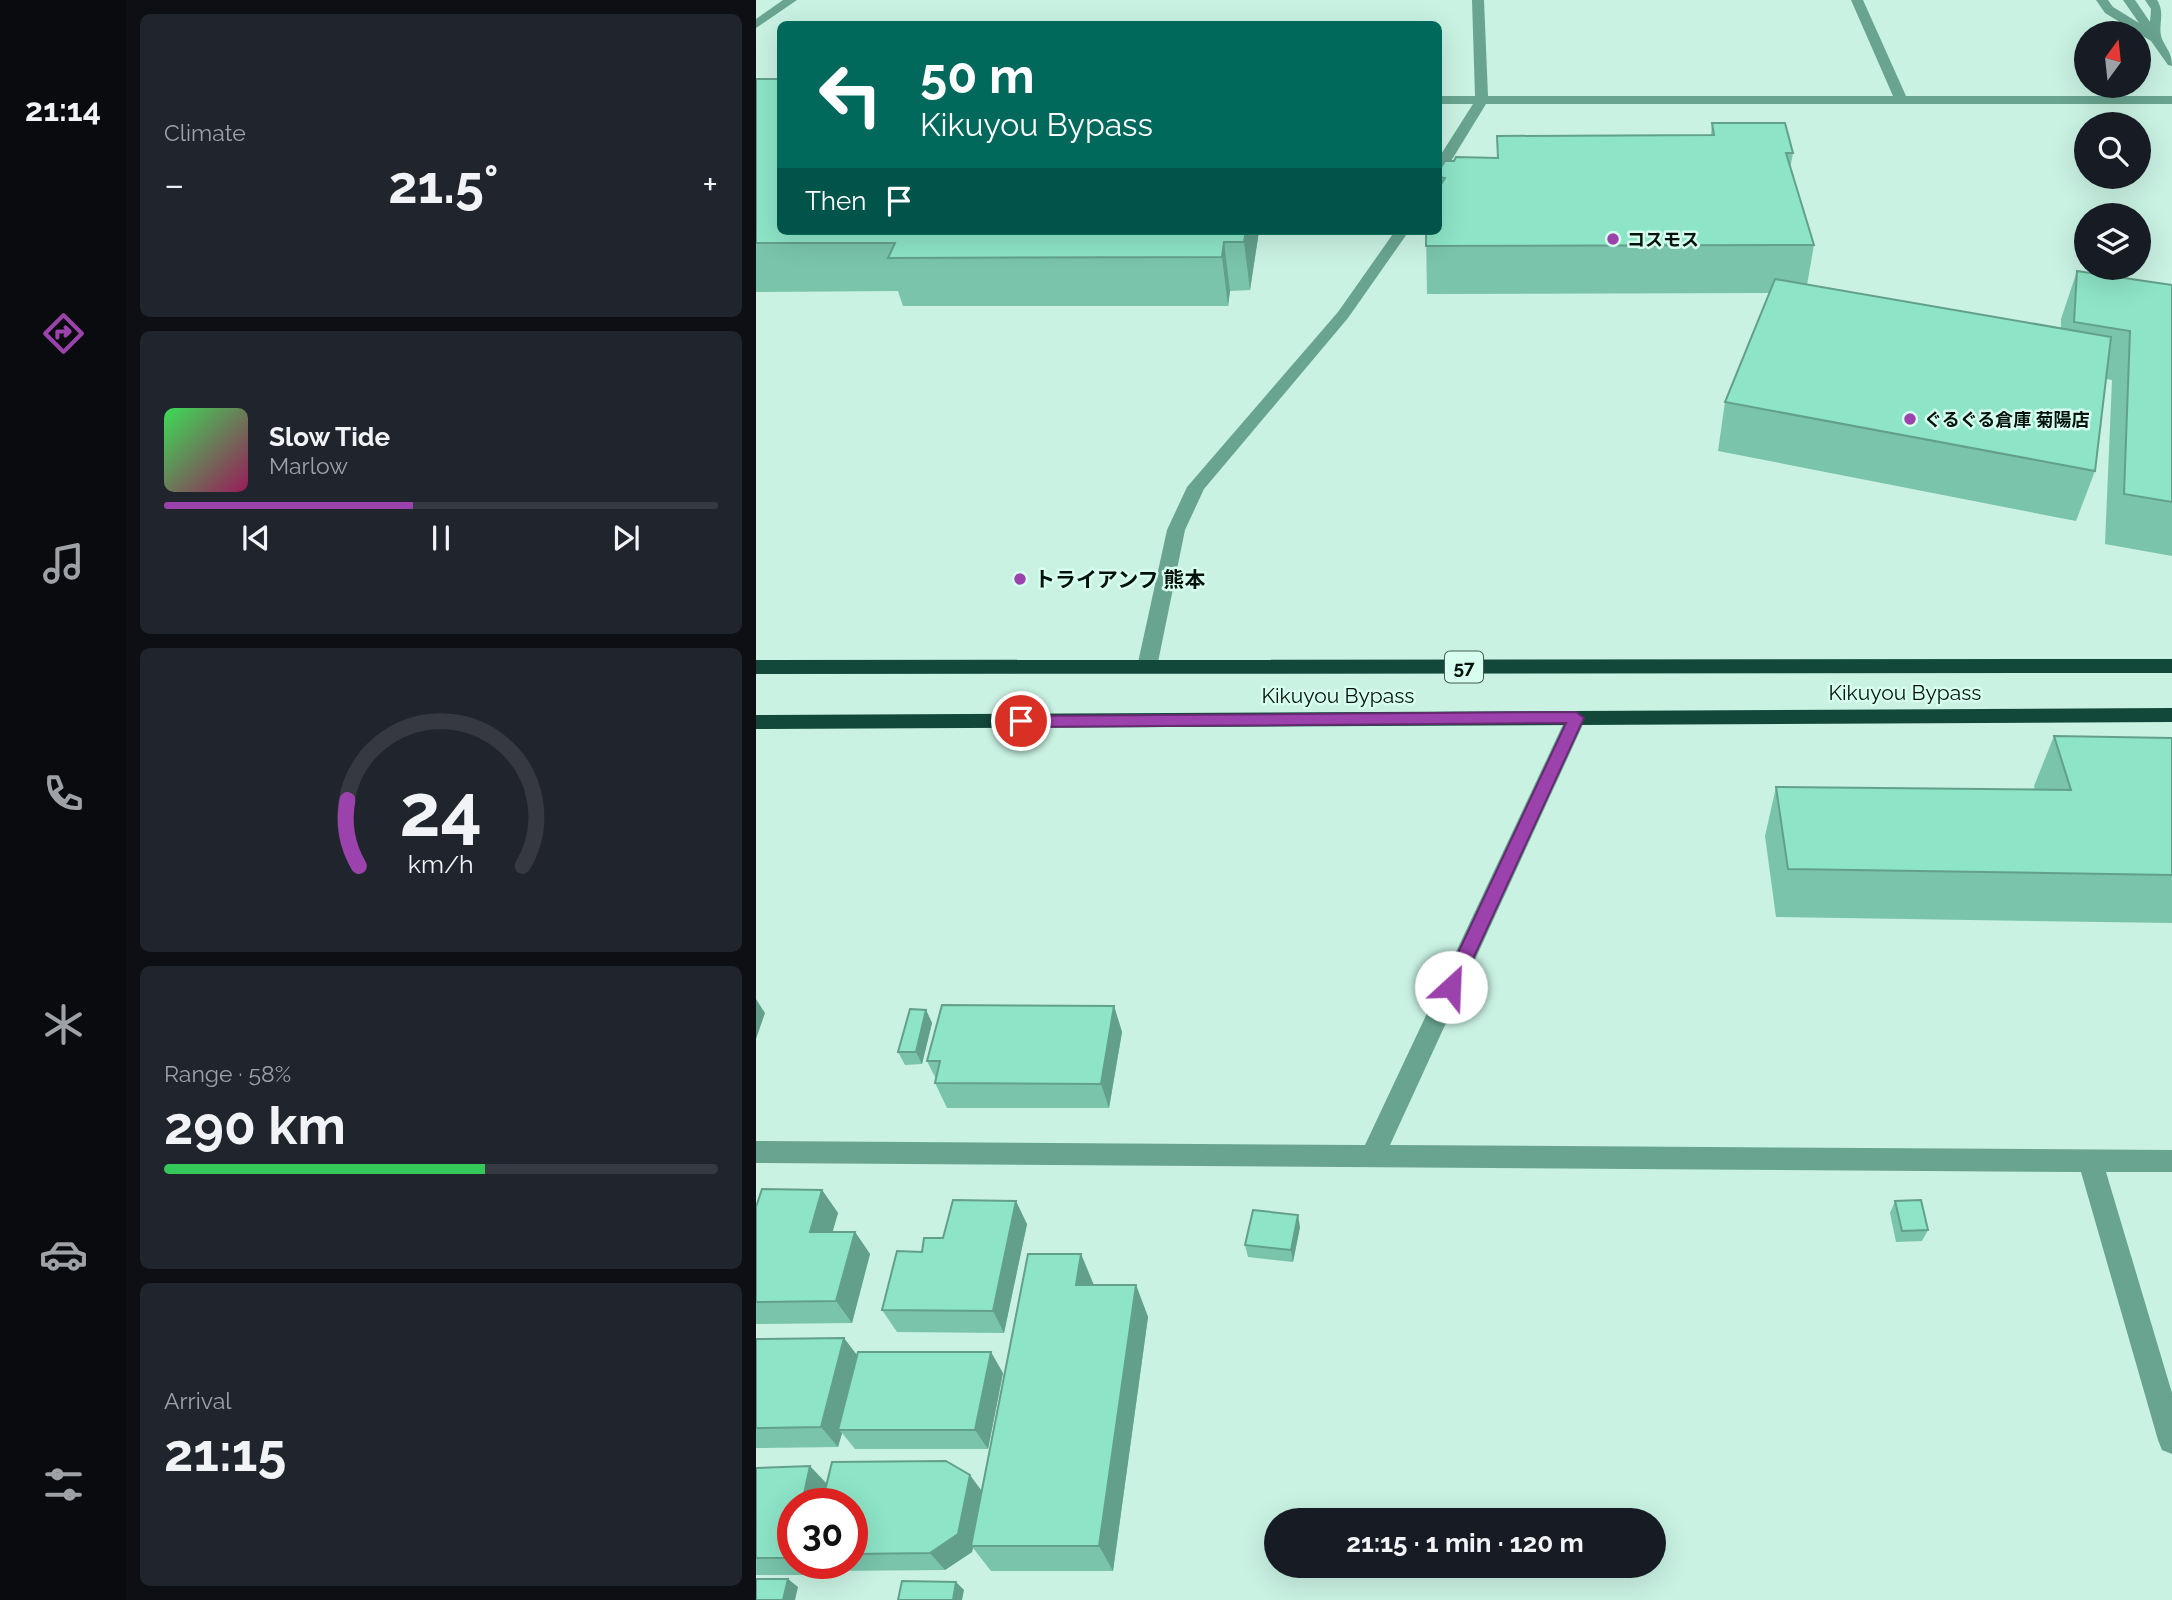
<!DOCTYPE html>
<meta charset="utf-8">
<style>
body{margin:0;font-family:Raleway,"Noto Sans JP",sans-serif;background:#20242c;color:#f1f3f6;height:100vh;display:flex;flex-direction:column;font-size:26px;white-space:nowrap}
*{box-sizing:border-box;margin:0}
p{font-size:23px;color:#9ea1a6}
.icon{flex:none;width:38px;height:38px;fill:none;stroke:currentColor;stroke-width:2;stroke-linecap:round;stroke-linejoin:round}
.map{position:relative;flex:1;overflow:hidden}
.side{display:flex;flex-direction:column;gap:14px;padding:14px;background:#0d0f14;width:630px}
.side>*{flex:none}
.banner{position:absolute;left:21px;top:21px;width:665px;height:214px;border-radius:10px;box-shadow:0 7px 28px #0002;background:#00695c;color:#fff;overflow:hidden}
.needle{width:46px;rotate:15deg}
.buttons{position:absolute;left:1318px;top:21px;display:grid;gap:14px}
.buttons a{display:grid;place-items:center;width:77px;height:77px;border-radius:50%;background:#171b24;box-shadow:0 7px 28px #0002;font-size:35px}
.speed{position:absolute;left:21px;top:1488px;display:flex;gap:14px;font-size:35px;font-weight:700;text-align:center}
.speed>*{display:grid;place-content:center;width:91px;height:91px;border-radius:50%;background:#171b24;box-shadow:0 7px 28px #0002;line-height:1}
.speed .limit{border:10px solid #d22;background:#fff;color:#111}
.pin{position:absolute;display:grid;place-items:center;width:60px;height:60px;color:#fff;margin:-30px;border:4px solid #fff;border-radius:50%;box-shadow:0 2px 7px #0007}
.me{position:absolute;width:77px;margin:-38px;rotate:25deg;stroke-linejoin:round;filter:drop-shadow(0 0 5px #0008)}
.turn{display:flex;align-items:center;gap:24px;height:147px;padding:0 28px;font-size:32px}
.turn .icon{width:91px;height:91px;stroke-width:2.5}
.turn b{display:block;font-size:49px;line-height:60px}
.then{display:flex;align-items:center;height:66px;padding:0 28px;background:#0003;gap:14px;font-size:26px}
.big{font-size:52px;font-weight:700;line-height:1.1}
.side .card{flex:1;display:flex;flex-direction:column;justify-content:center;gap:10px;min-width:0;padding:0 24px;border-radius:10px;background:#20242c}
.side .dial{align-items:center;gap:0}
.dial svg{height:182px;overflow:visible;fill:none;stroke:#363941;stroke-width:7;stroke-linecap:round;text-anchor:middle}
.dial text{fill:#f1f3f6;stroke:none}
.song{display:flex;align-items:center;gap:21px}
.cover{width:84px;height:84px;border-radius:10px;background:linear-gradient(135deg,hsl(130 70% 55%),hsl(330 70% 35%))}
.played{height:7px;border-radius:4px;background:linear-gradient(90deg,#9c42ad 45%,#363941 45%)}
.keys{display:flex;justify-content:space-around;direction:ltr}
.heat{display:flex;justify-content:space-between;align-items:center;font-size:38px;direction:ltr}
.charge{height:10px;border-radius:5px;background:linear-gradient(90deg,#34c759 58%,#363941 0)}
.trip{position:absolute;left:508px;top:1508px;width:402px;height:70px;border-radius:35px;background:#171b24;box-shadow:0 7px 28px #0002;font-weight:700;line-height:70px;text-align:center}
main{display:flex;flex:1;min-height:0}
.tab-bar{display:flex;flex-direction:column;width:126px;justify-content:space-around;align-items:center;background:#090b0e;color:#9ea1a6}
.tab-bar .icon{width:49px;height:49px}
.tab-bar .on{color:#9c42ad}
.tab-bar b{font-size:32px;color:#f1f3f6}
.map>svg:first-child{display:block}
</style>
<main>
<nav class="tab-bar">
<b>21:14</b>
<svg class="icon on" aria-label="directions" viewBox="0 0 24 24"><path d="M12 3l9 9-9 9-9-9zM9 14v-3h6M13 9l2 2-2 2"/></svg>
<svg class="icon" aria-label="music" viewBox="0 0 24 24"><path d="M9 18V5l10-2v13"/><circle cx="6" cy="18" r="3"/><circle cx="16" cy="16" r="3"/></svg>
<svg class="icon" aria-label="phone" viewBox="0 0 24 24"><path d="M5 4h4l2 5-3 2q2 4 5 5l2-3 5 2v4C11 20 4 13 5 4z"/></svg>
<svg class="icon" aria-label="climate" viewBox="0 0 24 24"><path d="M12 3v18M4 7l16 10M4 17L20 7"/></svg>
<svg class="icon" aria-label="car" viewBox="0 0 24 24"><path d="M5 17H2v-5l4-1 3-4h7l3 4 3 1v5h-3M9 17h6M6 11h13"/><circle cx="7" cy="17" r="2"/><circle cx="17" cy="17" r="2"/></svg>
<svg class="icon" aria-label="filters" viewBox="0 0 24 24"><path d="M4 7h16M4 17h16"/><circle cx="9" cy="7" r="2"/><circle cx="15" cy="17" r="2"/></svg>
</nav>
<section class="side">
<div class="card"><p>Climate</p>
<div class="heat"><a>−</a><b class="big">21.5°</b><a>+</a></div>
</div>
<div class="card">
<div class="song"><i class="cover"></i><div><b>Slow Tide</b><p>Marlow</p></div></div>
<div class="played"></div>
<div class="keys"><svg class="icon" aria-label="previous" viewBox="0 0 24 24"><path d="M18 5L8 12l10 7zM5 5v14"/></svg><svg class="icon" aria-label="pause" viewBox="0 0 24 24"><path d="M8 5v14M16 5v14"/></svg><svg class="icon" aria-label="next" viewBox="0 0 24 24"><path d="M6 5l10 7-10 7zM19 5v14"/></svg></div>
</div>
<div class="card dial"><svg viewBox="0 0 100 80">
<path d="M14 69A42 42 0 1 1 86 69"/>
<path d="M14 69A42 42 0 0 1 9 40" stroke="#9c42ad"/>
<text x="50" y="56" font-size="32" font-weight="700">24</text>
<text x="50" y="72" font-size="11">km/h</text>
</svg></div>
<div class="card"><p>Range · 58%</p><b class="big">290 km</b><div class="charge"></div></div>
<div class="card"><p>Arrival</p><b class="big">21:15</b></div>
</section>
<div class="map">
<svg width="1416" height="1600" viewBox="0 0 1416 1600">
<rect width="100%" height="100%" fill="#c9f2e3"/>
<g fill="none" stroke-linecap="round" stroke-linejoin="round">
<g fill="#69a490" fill-rule="evenodd">
<polygon points="27,0 41,0 0,28 0,19"/>
<polygon points="716,0 728,0 732,96 1137,96 1095,0 1107,0 1150,96 1416,96 1416,104 730,104 689,171 682,175 682,159 717,104 682,104 682,96 719,96"/>
<path d="M1340,0h12l5,7 26,16 -16,-23h12l15,22 1,-13 -6,-9h12c9,14 0,26 5,39 5,11 10,14 10,27l-4,-1 -17,-24 -46,-28z"/>
<polygon points="639,231 653,231 592,318 448,489 429,530 401,667 398,672 384,672 381,667 411,530 431,487 582,312"/>
<polygon points="820,711 830,718 634,1145 1416,1150 1416,1172 1350,1172 1416,1393 1416,1454 1406,1450 1402,1440 1325,1172 0,1163 0,1141 609,1145 810,718"/>
</g>
<g fill="#124839" fill-rule="evenodd">
<polygon points="1416,659 1416,673 0,674 0,660"/>
<polygon points="1416,708 1416,722 0,729 0,715"/>
</g>
</g>
<g fill="#79c4ab">
<polygon points="0,79 503,231 494,290 474,291 472,306 147,306 142,291 0,292"/>
<polygon points="956,123 1037,153 1034,169 1058,245 1051,285 1305,328 1305,319 1321,271 1416,285 1416,556 1349,544 1356,380 1350,379 1339,471 1320,521 962,451 969,402 1013,293 671,294 670,231 682,231 682,172 698,161 741,158 741,136 955,135"/>
<polygon points="1298,736 1416,738 1416,923 1020,917 1009,836 1020,787 1279,790 1278,786"/>
<polygon points="358,1006 366,1032 353,1108 191,1108 179,1083 180,1079 171,1061"/>
<polygon points="170,1010 176,1023 166,1064 149,1065 142,1052"/>
<polygon points="66,1190 82,1213 76,1232 99,1232 114,1254 96,1323 0,1324 0,1207"/>
<polygon points="1139,1201 1172,1230 1166,1241 1140,1242 1134,1213"/>
<polygon points="271,1224 248,1333 141,1332 126,1310 166,1252 187,1238"/>
<polygon points="544,1227 537,1262 492,1257 489,1245"/>
<polygon points="325,1254 338,1285 380,1285 392,1317 357,1571 235,1571 217,1548 216,1552 189,1570 72,1571 63,1563 96,1563 96,1503 37,1503 37,1563 54,1563 51,1575 0,1575 0,1468 71,1484 226,1492"/>
<polygon points="0,1339 101,1355 247,1373 232,1449 99,1449 86,1433 82,1447 0,1448"/>
</g>
<g fill="#63a08b">
<polygon points="490,231 503,231 494,290 488,242"/>
<polygon points="468,242 474,291 472,306 466,257"/>
<polygon points="0,999 9,1013 0,1039"/>
<polygon points="358,1006 366,1032 353,1108 345,1084"/>
<polygon points="170,1010 176,1023 166,1064 160,1052"/>
<polygon points="66,1190 82,1213 70,1255 54,1232"/>
<polygon points="260,1201 271,1224 248,1333 237,1311"/>
<polygon points="542,1215 544,1227 537,1262 535,1250"/>
<polygon points="99,1232 114,1254 96,1323 80,1301"/>
<polygon points="325,1254 338,1286 320,1285"/>
<polygon points="380,1285 392,1317 357,1571 343,1546"/>
<polygon points="88,1338 104,1359 82,1430 86,1433 82,1447 65,1427"/>
<polygon points="235,1352 247,1373 232,1449 219,1430"/>
<polygon points="54,1466 72,1485 68,1503 46,1503"/>
<polygon points="214,1475 228,1494 215,1546 217,1548 216,1552 189,1570 174,1553"/>
<polygon points="37,1540 37,1562 32,1558"/>
<polygon points="37,1563 54,1563 51,1575"/>
<polygon points="32,1579 42,1587 39,1600 27,1600"/>
<polygon points="200,1582 208,1590 206,1600 197,1600"/>
</g>
<g fill="#8de4c7" stroke="#63a08b" stroke-width="2">
<polygon points="0,79 24,79 24,231 490,231 488,242 468,242 466,257 132,258 139,243 0,243"/>
<polygon points="956,123 1029,123 1037,153 1030,153 1058,245 670,246 670,231 682,231 682,189 689,178 682,177 682,172 689,161 698,161 700,157 742,158 741,136 958,135"/>
<polygon points="1321,271 1416,285 1416,502 1368,494 1374,331 1318,322"/>
<polygon points="1019,279 1355,337 1339,471 969,402"/>
<polygon points="1298,736 1416,738 1416,875 1032,869 1020,787 1315,790"/>
<polygon points="186,1005 358,1006 345,1084 179,1083 184,1061 171,1061"/>
<polygon points="154,1009 170,1010 160,1052 142,1052"/>
<polygon points="6,1189 66,1190 54,1232 99,1232 80,1301 0,1302 0,1207"/>
<polygon points="197,1200 260,1201 237,1311 126,1310 141,1251 166,1252 168,1238 187,1238"/>
<polygon points="1165,1200 1172,1230 1146,1231 1139,1201"/>
<polygon points="497,1210 542,1215 535,1250 489,1245"/>
<polygon points="272,1254 325,1254 320,1285 380,1285 343,1546 215,1546"/>
<polygon points="88,1338 65,1427 0,1428 0,1339"/>
<polygon points="102,1352 235,1352 219,1430 82,1430"/>
<polygon points="190,1461 214,1475 202,1534 174,1553 96,1554 96,1503 66,1503 76,1462"/>
<polygon points="54,1466 46,1503 37,1503 37,1540 32,1558 0,1558 0,1468"/>
<polygon points="0,1579 32,1579 27,1600 0,1600"/>
<polygon points="146,1581 200,1582 197,1600 142,1600"/>
</g>
<polygon fill="#9c42ad" stroke="#652b70" stroke-width="2" points="820,712 828,718 704,987 695,994 686,987 810,723 265,727 258,721 265,716"/>
<g fill="#9c42ad" stroke="#d6fff0" stroke-width="2.5">
<circle cx="857" cy="239" r="7"/>
<circle cx="1154" cy="419" r="7"/>
<circle cx="264" cy="579" r="7"/>
</g>
<g text-anchor="middle" dominant-baseline="central" stroke-width="5" stroke-linejoin="round" paint-order="stroke">
<g font-size="18" font-weight="bold" fill="#05130e" stroke="#d6fff0" text-anchor="start">
<text x="871" y="239">コスモス</text>
<text x="1168" y="419">ぐるぐる倉庫 菊陽店</text>
</g>
<rect fill="#d6fff0" stroke="#445a52" stroke-width="2" x="689" y="651.5" width="38" height="31" rx="5"/>
<g font-size="19" font-weight="bold" fill="#05130e">
<text x="708" y="667">57</text>
</g>
<g font-size="21" font-weight="bold" fill="#05130e" stroke="#d6fff0" text-anchor="start">
<text x="278" y="579">トライアンフ 熊本</text>
</g>
<g font-size="21" fill="#05130e" stroke="#d6fff0">
<text x="1149" y="692">Kikuyou Bypass</text>
<text x="582" y="695">Kikuyou Bypass</text>
</g>
</g>
</svg>
<div class="buttons">
<a><svg class="needle" viewBox="-14 -14 28 28"><path d="M0-13l5 13h-10z" fill="#e53935"/><path d="M0 13l5-13h-10z" fill="#9ea1a6"/></svg></a>
<a><svg class="icon" aria-label="search" viewBox="0 0 24 24"><circle cx="10" cy="10" r="6"/><path d="M15 15l6 6"/></svg></a>
<a><svg class="icon" aria-label="layers" viewBox="0 0 24 24"><path d="M12 4l9 5-9 5-9-5zM3 14l9 5 9-5"/></svg></a>
</div>
<div class="speed"><div class="limit">30</div></div>
<div class="pin" style="left:265px;top:721px;background:#d93025"><svg class="icon" aria-label="arrive" viewBox="0 0 24 24"><path d="M6 21V4h12l-3 4 3 4H6"/></svg></div>
<svg class="me" style="left:695px;top:987px" viewBox="-20 -20 40 40"><circle r="19" fill="#fff"/><path d="M0-13L10 11 0 6-10 11z" fill="#9c42ad"/></svg>
<div class="trip">21:15 · 1 min · 120 m</div>
<div class="banner">
<div class="turn"><svg class="icon" aria-label="left" viewBox="0 0 24 24"><path d="M17 20v-9H6M10 6l-5 5 5 5"/></svg><div><b>50 m</b>Kikuyou Bypass</div></div>
<div class="then">Then<svg class="icon" aria-label="arrive" viewBox="0 0 24 24"><path d="M6 21V4h12l-3 4 3 4H6"/></svg></div>
</div>
</div>
</main>
